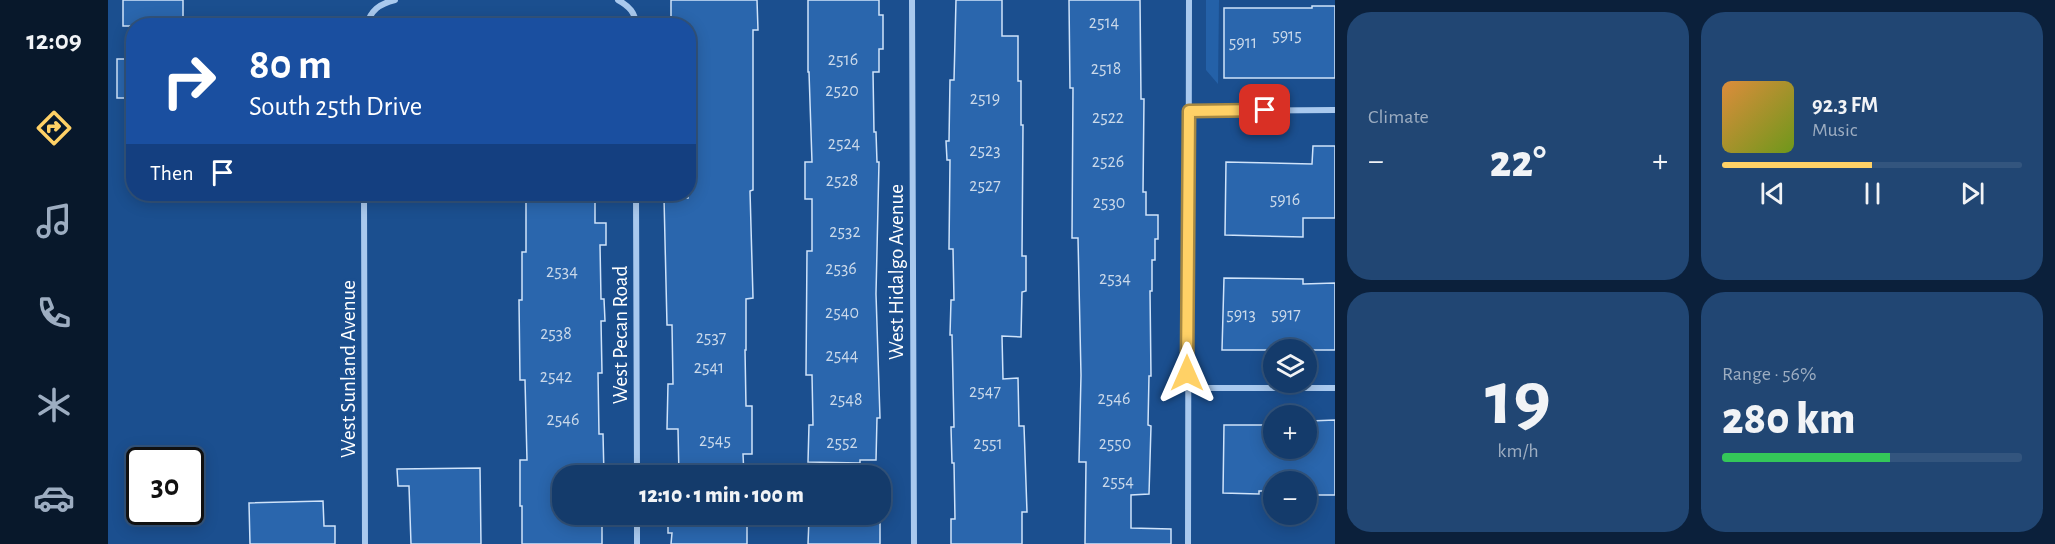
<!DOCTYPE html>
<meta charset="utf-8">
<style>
body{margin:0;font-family:"Alegreya Sans",sans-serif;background:#214673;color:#f1f3f6;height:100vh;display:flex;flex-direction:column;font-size:22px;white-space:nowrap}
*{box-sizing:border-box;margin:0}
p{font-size:20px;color:#9dadc1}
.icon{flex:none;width:33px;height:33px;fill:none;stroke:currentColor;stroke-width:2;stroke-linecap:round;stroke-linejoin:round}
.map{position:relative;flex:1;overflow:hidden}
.drawer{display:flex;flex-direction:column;gap:12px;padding:12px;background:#0b203b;width:720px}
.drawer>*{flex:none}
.hud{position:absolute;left:18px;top:18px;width:570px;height:183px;border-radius:24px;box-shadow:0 3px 15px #0003,0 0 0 2px #33557e;background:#1a4fa0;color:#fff;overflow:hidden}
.tools{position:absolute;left:1155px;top:339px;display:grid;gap:12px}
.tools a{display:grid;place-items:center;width:54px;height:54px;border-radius:50%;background:#143b6b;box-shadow:0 3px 15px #0003,0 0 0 2px #33557e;font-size:30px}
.speed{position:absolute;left:18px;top:447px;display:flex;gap:12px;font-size:30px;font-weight:700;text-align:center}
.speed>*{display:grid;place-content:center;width:78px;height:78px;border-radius:50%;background:#143b6b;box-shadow:0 3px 15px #0003,0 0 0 2px #33557e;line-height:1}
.speed .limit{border:3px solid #111;border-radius:9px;background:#fff;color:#111}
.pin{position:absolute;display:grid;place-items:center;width:51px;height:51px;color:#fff;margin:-26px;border-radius:12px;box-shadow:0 3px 9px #0006}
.me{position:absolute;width:66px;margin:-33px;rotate:0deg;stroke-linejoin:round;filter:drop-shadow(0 0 4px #0008)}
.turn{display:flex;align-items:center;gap:21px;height:126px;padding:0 24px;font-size:27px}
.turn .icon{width:78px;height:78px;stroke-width:2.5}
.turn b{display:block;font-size:42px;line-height:51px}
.then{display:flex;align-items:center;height:57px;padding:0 24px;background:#0003;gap:12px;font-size:22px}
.big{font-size:45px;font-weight:800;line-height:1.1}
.drawer .card{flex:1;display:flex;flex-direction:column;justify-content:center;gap:9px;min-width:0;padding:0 21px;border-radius:24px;background:#214673}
.drawer .dial{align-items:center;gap:0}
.dial b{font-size:78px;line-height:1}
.song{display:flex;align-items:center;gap:18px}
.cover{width:72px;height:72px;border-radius:9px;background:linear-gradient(135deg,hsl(30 70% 55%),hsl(80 70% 35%))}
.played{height:6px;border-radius:3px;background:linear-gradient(90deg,#ffd166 50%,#33557e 50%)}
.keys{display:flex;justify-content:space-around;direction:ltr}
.heat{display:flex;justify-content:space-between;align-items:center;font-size:33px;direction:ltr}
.charge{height:9px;border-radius:4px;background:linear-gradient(90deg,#34c759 56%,#33557e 0)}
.drawer .tiles{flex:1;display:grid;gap:12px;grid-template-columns:repeat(2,1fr)}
.trip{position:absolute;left:444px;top:465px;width:339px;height:60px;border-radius:24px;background:#143b6b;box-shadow:0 3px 15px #0003,0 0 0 2px #33557e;font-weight:800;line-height:60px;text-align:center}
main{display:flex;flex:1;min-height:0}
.dock{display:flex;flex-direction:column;width:108px;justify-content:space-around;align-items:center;background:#08182b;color:#9dadc1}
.dock .icon{width:42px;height:42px}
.dock .selected{color:#ffd166}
.dock b{font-size:27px;color:#f1f3f6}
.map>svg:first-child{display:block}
</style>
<main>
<nav class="dock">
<b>12:09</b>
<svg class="icon selected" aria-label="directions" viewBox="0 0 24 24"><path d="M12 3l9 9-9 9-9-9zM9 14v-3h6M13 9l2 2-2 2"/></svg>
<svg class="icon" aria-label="music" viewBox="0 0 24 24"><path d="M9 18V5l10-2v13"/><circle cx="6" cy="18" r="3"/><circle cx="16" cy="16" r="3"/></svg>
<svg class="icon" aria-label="phone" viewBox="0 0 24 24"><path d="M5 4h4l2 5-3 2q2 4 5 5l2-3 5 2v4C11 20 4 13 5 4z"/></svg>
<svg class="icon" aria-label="climate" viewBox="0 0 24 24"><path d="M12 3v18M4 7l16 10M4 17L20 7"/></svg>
<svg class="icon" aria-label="car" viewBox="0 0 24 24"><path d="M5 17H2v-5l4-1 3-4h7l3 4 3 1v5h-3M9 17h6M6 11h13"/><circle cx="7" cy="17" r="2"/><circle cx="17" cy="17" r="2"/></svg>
</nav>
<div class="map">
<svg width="1227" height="544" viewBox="0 0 1227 544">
<rect width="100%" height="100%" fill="#1b4f8f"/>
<polygon fill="#2461a8" points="1098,0 1111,0 1110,84 1098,70"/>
<g fill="#2a66ad" stroke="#cfe3fa" stroke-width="1.5">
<rect x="15" y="0" width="60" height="26"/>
<polygon points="563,0 649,0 650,30 645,30 645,190 642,191 645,298 638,299 638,350 637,350 638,406 644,406 644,454 635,454 636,476 571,476 570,429 559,429 560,384 565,384 564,325 559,325 556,198 580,198 580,26 563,26"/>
<polygon points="700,0 771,0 771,15 775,15 775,49 771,49 771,72 765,72 766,132 768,132 769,162 771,162 768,294 772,418 769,418 768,460 752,460 752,463 700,462 701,425 705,425 704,375 698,375 699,251 704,251 704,199 697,199 697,162 704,162 701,72 700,72"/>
<polygon points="848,0 894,0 894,36 910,36 910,81 913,81 913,125 915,125 914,256 918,256 918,291 914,292 913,337 894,336 895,379 910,378 911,426 916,426 919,512 914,512 914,544 843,544 843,519 847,519 846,463 844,463 843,427 846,427 844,335 842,335 843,300 846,300 845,249 841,249 842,160 839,160 838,141 841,141 842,80 846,80"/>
<polygon points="961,0 1032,0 1033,99 1036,99 1035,192 1038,192 1038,215 1050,215 1050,239 1047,239 1047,260 1044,260 1044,291 1042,291 1043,376 1041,376 1040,425 1043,426 1041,494 1023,495 1023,528 1063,529 1063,544 977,544 978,462 971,462 973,375 970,238 964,238 965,88 962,88"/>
<polygon points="1204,6 1227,6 1227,78 1116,78 1116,8 1204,8"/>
<rect x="9" y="59" width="17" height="39"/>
<polygon points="1205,146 1227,146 1227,218 1195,218 1195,237 1117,235 1118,162 1204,164"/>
<polygon points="418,198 487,199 487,223 498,223 498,245 492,245 493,299 496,299 497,321 493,321 494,373 490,373 491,434 495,434 496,476 454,476 454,518 494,518 494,544 414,544 414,506 412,506 412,460 419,460 417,380 412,380 411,300 414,300 414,252 418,252"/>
<polygon points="1116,278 1195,279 1195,284 1227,283 1227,350 1114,350"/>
<polygon points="1227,420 1227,495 1203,495 1203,482 1166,482 1166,491 1151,491 1151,494 1115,493 1116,425 1166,425 1166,448 1202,448 1202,421"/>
<polygon points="372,468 373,544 303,544 301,486 290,486 289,469"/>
<polygon points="215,501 216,526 227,526 227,544 142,544 141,503"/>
<polygon points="560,514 639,514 639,544 563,544 564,533 560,533"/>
<polygon points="701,519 772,520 772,544 700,544"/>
</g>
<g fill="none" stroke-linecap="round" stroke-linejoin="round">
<g stroke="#a9c9ee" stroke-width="6">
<path d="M510,0c11,6 18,13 18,26"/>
<polyline points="804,0 806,544"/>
<path d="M258,26c5,-16 13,-22 29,-26"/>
<polyline points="1081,111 1227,110"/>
<polyline points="256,194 257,544"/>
<polyline points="528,194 529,476"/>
<polyline points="1079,388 1227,388"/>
<polyline points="529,514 529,544"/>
<polyline points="1080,544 1081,0"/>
</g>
</g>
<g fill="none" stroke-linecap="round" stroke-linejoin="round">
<defs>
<polyline id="route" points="1079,373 1081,111 1157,110"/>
</defs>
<use href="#route" stroke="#a68842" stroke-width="15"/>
<use href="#route" stroke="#ffd166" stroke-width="10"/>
</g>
<g text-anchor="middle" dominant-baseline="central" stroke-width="6" stroke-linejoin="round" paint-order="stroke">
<g font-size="18" fill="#cad9ea">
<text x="996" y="23">2514</text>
<text x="1179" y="36">5915</text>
<text x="1135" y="43">5911</text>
<text x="735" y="60">2516</text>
<text x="998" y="69">2518</text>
<text x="734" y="91">2520</text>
<text x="877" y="99">2519</text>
<text x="1000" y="118">2522</text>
<text x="736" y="144">2524</text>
<text x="877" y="151">2523</text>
<text x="1000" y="162">2526</text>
<text x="734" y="181">2528</text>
<text x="877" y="186">2527</text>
<text x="1177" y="200">5916</text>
<text x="1001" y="203">2530</text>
<text x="737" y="232">2532</text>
<text x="733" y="269">2536</text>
<text x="454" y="272">2534</text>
<text x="1007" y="279">2534</text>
<text x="734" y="313">2540</text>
<text x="1133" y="315">5913</text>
<text x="1178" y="315">5917</text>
<text x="448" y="334">2538</text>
<text x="603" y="338">2537</text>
<text x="734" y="356">2544</text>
<text x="601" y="368">2541</text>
<text x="448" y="377">2542</text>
<text x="877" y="392">2547</text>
<text x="1006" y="399">2546</text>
<text x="738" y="400">2548</text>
<text x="455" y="420">2546</text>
<text x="607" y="441">2545</text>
<text x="734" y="443">2552</text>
<text x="880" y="444">2551</text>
<text x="1007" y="444">2550</text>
<text x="1010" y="482">2554</text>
</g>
<g font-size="21" fill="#fff" stroke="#1b4f8f">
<text transform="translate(788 272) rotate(-90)">West Hidalgo Avenue</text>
<text transform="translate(512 335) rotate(-90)">West Pecan Road</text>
<text transform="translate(240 369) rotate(-90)">West Sunland Avenue</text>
</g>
</g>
</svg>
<div class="tools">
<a><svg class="icon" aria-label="layers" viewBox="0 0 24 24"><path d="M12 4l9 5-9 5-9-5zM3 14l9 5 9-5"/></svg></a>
<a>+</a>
<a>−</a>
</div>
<div class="speed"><div class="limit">30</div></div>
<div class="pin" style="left:1157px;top:110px;background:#d93025"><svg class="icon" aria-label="arrive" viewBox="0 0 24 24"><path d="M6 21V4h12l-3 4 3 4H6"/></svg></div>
<svg class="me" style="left:1079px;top:373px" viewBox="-20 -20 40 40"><path d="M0-17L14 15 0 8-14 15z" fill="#ffd166" stroke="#fff" stroke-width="4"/></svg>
<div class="trip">12:10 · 1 min · 100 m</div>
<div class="hud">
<div class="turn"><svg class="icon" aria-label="right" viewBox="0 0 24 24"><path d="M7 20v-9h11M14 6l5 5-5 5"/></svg><div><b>80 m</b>South 25th Drive</div></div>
<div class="then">Then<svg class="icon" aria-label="arrive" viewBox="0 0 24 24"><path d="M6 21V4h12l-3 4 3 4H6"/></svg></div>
</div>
</div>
<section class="drawer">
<div class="tiles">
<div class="card"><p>Climate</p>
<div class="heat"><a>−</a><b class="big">22°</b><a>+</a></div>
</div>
<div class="card">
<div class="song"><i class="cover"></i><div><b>92.3 FM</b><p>Music</p></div></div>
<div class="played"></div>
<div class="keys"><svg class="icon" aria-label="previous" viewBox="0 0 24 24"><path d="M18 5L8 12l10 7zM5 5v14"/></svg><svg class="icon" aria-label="pause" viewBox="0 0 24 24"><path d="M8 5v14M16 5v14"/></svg><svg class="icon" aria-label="next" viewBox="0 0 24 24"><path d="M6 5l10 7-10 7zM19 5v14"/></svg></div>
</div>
<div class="card dial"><b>19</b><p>km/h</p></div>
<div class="card"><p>Range · 56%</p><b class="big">280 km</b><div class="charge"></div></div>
</div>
</section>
</main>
